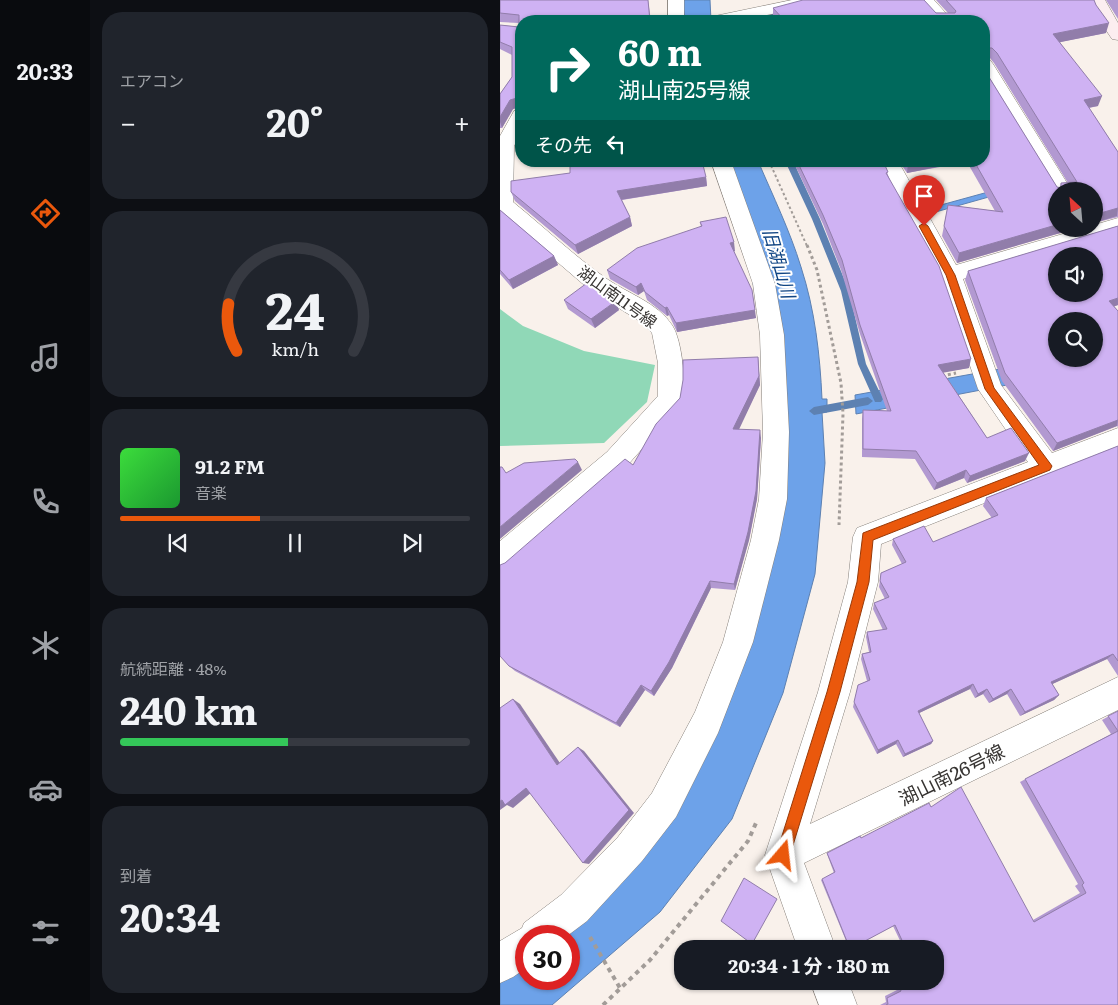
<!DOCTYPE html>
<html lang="ja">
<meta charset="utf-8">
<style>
body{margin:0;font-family:Literata,"Noto Sans JP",serif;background:#20242c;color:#f1f3f6;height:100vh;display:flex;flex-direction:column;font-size:19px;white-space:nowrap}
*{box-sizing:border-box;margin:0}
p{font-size:16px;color:#9ea1a6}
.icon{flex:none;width:28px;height:28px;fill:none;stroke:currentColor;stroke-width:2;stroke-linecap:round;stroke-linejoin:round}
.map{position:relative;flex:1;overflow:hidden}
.panel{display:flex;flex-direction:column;gap:12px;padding:12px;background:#0d0f14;width:410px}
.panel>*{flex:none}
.hud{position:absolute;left:15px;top:15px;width:475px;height:152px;border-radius:20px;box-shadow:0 1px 4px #0004;background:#00695c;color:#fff;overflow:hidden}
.needle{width:32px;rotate:334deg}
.tools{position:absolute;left:548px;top:182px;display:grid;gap:10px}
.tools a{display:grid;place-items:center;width:55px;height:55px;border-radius:50%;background:#171b24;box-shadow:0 1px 4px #0004;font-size:25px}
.speed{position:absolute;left:15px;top:925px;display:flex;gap:10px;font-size:25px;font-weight:700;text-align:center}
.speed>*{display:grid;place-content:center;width:65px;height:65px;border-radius:50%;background:#171b24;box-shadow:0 1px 4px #0004;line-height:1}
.speed .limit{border:8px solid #d22;background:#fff;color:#111}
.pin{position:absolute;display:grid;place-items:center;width:42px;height:42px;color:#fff;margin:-51px -21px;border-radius:50% 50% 50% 0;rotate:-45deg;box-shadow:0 0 5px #0007}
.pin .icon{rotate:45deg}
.me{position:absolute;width:55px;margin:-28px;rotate:17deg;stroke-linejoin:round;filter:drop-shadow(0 0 4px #0008)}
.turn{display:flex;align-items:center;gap:18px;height:105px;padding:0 20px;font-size:22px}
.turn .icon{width:65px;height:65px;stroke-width:2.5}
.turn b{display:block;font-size:35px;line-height:42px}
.then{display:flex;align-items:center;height:48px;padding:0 20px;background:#0003;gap:10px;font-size:19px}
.big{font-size:38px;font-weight:700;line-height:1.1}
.panel .card{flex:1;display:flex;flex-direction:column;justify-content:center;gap:8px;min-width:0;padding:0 18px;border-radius:20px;background:#20242c}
.panel .dial{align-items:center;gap:0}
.dial svg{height:130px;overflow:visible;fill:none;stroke:#363941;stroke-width:7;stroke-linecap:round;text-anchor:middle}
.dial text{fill:#f1f3f6;stroke:none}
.song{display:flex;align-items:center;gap:15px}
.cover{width:60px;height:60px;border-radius:8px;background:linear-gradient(135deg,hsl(120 70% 55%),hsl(130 70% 35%))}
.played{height:5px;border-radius:2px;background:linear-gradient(90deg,#ea580c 40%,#363941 40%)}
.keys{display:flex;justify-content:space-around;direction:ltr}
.heat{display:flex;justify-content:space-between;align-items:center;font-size:28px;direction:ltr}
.charge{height:8px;border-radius:4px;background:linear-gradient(90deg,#34c759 48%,#363941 0)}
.trip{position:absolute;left:174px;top:940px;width:270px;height:50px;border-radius:20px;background:#171b24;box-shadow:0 1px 4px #0004;font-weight:700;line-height:50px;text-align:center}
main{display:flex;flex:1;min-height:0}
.tab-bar{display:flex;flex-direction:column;width:90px;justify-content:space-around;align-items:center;background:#090b0e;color:#9ea1a6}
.tab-bar .icon{width:35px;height:35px}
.tab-bar .active{color:#ea580c}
.tab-bar b{font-size:22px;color:#f1f3f6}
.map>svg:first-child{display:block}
</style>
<main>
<nav class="tab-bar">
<b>20:33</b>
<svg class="icon active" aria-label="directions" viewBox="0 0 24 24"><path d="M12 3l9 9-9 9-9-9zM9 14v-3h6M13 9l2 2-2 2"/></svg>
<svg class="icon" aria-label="music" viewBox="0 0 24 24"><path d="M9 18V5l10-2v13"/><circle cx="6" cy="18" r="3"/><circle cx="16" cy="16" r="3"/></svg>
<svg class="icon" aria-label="phone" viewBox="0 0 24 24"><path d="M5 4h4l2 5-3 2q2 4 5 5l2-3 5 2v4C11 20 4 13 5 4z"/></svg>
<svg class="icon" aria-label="climate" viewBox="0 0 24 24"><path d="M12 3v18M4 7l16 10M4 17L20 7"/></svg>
<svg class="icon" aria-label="car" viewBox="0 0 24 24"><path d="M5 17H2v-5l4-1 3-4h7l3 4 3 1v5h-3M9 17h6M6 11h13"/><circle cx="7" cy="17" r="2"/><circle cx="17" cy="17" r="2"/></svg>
<svg class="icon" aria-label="filters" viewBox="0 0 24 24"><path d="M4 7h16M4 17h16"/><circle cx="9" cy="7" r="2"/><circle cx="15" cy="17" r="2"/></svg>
</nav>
<section class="panel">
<div class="card"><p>エアコン</p>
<div class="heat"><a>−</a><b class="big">20°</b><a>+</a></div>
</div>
<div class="card dial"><svg viewBox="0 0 100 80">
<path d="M14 69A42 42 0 1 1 86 69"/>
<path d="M14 69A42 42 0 0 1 9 40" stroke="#ea580c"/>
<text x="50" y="56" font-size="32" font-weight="700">24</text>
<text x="50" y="72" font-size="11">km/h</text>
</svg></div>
<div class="card">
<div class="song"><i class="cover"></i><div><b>91.2 FM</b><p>音楽</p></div></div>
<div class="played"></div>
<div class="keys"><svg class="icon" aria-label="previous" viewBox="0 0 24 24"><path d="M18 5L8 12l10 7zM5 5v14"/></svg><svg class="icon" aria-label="pause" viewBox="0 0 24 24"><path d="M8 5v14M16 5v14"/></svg><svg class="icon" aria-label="next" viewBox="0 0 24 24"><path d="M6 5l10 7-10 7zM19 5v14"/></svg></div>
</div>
<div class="card"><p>航続距離 · 48%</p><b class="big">240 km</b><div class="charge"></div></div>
<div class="card"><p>到着</p><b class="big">20:34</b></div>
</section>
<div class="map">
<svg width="618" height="1005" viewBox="0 0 618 1005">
<rect width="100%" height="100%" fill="#f9f1eb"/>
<polygon fill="#90d8b7" points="0,309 23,326 84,351 155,365 147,402 104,443 0,446"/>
<g fill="#6da2e9" stroke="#5d81b2">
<polygon points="182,0 210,0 211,21 185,21"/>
<path d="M227,161h31c15,35 32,70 43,106 14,43 19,88 21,132h5v13h-5l3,51 -10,111 -32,119 -51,126 -72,93 -108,93h-52v-28l26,-18v20h43v-43h-13l12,-9 141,-181 75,-318z"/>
<polygon points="539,178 542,182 432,213 430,208"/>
<polygon points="556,359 507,385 356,414 355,395"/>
</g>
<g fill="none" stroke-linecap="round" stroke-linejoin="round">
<g fill="#5d81b2" fill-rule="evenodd">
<polygon points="286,10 288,11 288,13 251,21 241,21"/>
<polygon points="285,161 293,161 320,219 349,291 366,364 383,399 381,402 375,402 358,364 341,291 312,219"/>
<polygon points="368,397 373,401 368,405 314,415 309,411 314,407"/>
</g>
<defs>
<g id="street">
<rect x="168" y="0" width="16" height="21"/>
<polygon points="292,0 324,0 322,3 316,5 238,21 207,21 209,17 215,16"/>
<polygon points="417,0 434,0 453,21 436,21"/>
<polygon points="484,59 490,60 493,64 572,191 556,191 556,196 555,196 484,78"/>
<path d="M21,109v23l-7,14 -1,56c31,25 61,54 94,77 20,14 51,24 65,46 10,14 16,66 8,81l-55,62 -115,100 -10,4v-31l107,-89 51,-56v-33l-6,-30 -11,-11 -51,-32 -90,-77v-77l14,-25z"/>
<polygon points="211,161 231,161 275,284 284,335 289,432 287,499 279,540 253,642 218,733 176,817 142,861 87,921 67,936 26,936 26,968 13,977 0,983 0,941 22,928 24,923 61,895 118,837 152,793 195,712 223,642 251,540 259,499 263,432 260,335 253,284"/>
<polygon points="378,161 398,161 456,265 580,229 594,229 594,225 618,218 618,232 463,279 501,385 552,453 618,428 618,450 381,544 378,582 350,692 310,824 618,677 618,710 304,863 336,949 298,949 265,855 318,692 348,582 353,537 357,528 528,462 478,389 439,275"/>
<polygon points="310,981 348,981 357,1005 319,1005"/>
</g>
<polygon id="secondary" points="589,0 605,0 618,23 618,40 612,39 595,14"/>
</defs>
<use href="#street" stroke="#86807a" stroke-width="1"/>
<use href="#secondary" stroke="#86807a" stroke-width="1"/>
<polyline stroke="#a29c98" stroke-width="2" stroke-dasharray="2.5 2.5" stroke-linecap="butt" points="269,161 307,246"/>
<g stroke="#a29c98" stroke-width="3" stroke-dasharray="3 3" stroke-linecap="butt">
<polyline points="307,245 317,270 341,383 343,414 339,525"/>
<polyline points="442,376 456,373"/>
</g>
<g stroke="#a29c98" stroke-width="4" stroke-dasharray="4.5 4.5" stroke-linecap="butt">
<polyline points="90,937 120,988"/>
<polyline points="103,1005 150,960 248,841 256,823"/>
</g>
<use href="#street" fill="#fff" fill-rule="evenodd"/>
<use href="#secondary" fill="#fceef0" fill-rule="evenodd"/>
</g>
<g fill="#b299d1" fill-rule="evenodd">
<polygon points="0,0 148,0 151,21 21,21 21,126 20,121 20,107 13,109 2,128 0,128 0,94 12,77 12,55 0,49 0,25 19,27 19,23 0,22"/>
<path d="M436,0h158l12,33 -46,9 38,64 -9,2 29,44v65l-24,6v-32l-38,38h18l-117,34 -15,-27 6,-31 47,6 -28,-49 -60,11 -8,-12h85v-140h-207l-4,-4v-9l175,5zM485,58h5l4,5 74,120h-7l-1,5 -3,-1 -73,-118z"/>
<polygon points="606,0 618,0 618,19"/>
<polygon points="293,161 383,161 388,175 469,368 443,372 487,438 525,461 467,483 464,478 434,490 415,459 362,457 362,419 363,410 387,411 360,334 341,270 323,224"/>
<polygon points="70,173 206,177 207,186 122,200 130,217 132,226 78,254 15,201 11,192"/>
<polygon points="0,210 54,256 58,265 13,289 0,274"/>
<polygon points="200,222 235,251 234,251 256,318 177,332 169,315 167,316 147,300 144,291 138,295 110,279 107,270 201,227"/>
<polygon points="618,226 618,305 614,306 618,311 618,427 617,426 553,451 502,381 465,280 468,271"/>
<polygon points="64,300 119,310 95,328 68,309"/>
<polygon points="258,357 260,385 238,429 261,438 257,499 249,540 235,590 211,588 172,668 154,696 145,690 120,727 15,671 9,666 5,563 133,465"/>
<polygon points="618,446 618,676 607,659 552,684 559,695 554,700 520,716 507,694 489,703 483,694 475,698 470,689 419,713 433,741 431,744 403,757 396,744 377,754 353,707 358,685 367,681 361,659 362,654 369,652 366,637 367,632 383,630 373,609 374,603 385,599 379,587 381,573 402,564 392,545 393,539 433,542 492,518 483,506 486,498"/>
<polygon points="618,711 618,1005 380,1005 386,1002 385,996 399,989 396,981 435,981 435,949 404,949 393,926 350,949 349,948 321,880 334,873 327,854 327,853 431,807 533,920 580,893 575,886 578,884 520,782 611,734 602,720"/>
</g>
<g fill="#917daa">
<polygon points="609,23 606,33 551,44 553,34"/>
<polygon points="602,96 598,106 581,109 584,100"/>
<polygon points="17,98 20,107 13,109 2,128 0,122 0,117 10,100"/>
<polygon points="420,161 467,161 407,173 408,163"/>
<polygon points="206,177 207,186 120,200 117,191"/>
<polygon points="618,208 617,216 594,223 597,214"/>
<polygon points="130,217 132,226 78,254 75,245"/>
<polygon points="556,225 556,229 574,229 457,263 459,253"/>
<polygon points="234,242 235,251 231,252 230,243"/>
<polygon points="54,256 58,265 13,289 9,280"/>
<polygon points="141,283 144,291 138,295 136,287"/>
<polygon points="618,298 618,305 605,310 609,301"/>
<polygon points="116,301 119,310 95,328 91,319"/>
<polygon points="167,307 169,315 167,316 165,308"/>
<polygon points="255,310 256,318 177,332 176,323"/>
<polygon points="258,357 260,385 235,438 233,429"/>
<polygon points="471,359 469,368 436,374 438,365"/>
<polygon points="618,420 617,426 553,451 557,443"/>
<polygon points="260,430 261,438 257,499 249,540 235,590 234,584"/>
<polygon points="529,453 525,461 467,483 470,476"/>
<polygon points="78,462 82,470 0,539 0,527"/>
<polygon points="466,470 464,478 434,490 437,483"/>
<polygon points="210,581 211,588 172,668 154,696 151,691"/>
<polygon points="613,654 607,659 546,687 551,682"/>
<polygon points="473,684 470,689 415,715 418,711"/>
<polygon points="141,685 145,690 120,727 116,723"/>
<polygon points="487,689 483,694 475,698 478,694"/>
<polygon points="511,689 507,694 489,703 493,699"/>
<polygon points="559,695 554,700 520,716 525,712"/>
<polygon points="13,699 20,704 64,769 57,765"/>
<polygon points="398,740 396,744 377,754 378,750"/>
<polygon points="433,741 431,744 403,757 405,754"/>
<polygon points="78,747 84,751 134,813 89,864 83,863"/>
<polygon points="26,788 33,791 13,808 7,805 0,810 0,801"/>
</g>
<g fill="#cfb2f3" stroke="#917daa" fill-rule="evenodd">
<polygon points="0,0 148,0 150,21 21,21 21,121 20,121 20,100 17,98 10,100 0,117 0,94 12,77 12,47 0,42 0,25 19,27 19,15 0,13"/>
<path d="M303,0h121l12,13h19l1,-2 -10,-11h148l2,5 13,18 -56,11 49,62 -18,4 34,52v56l-21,6 -1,4h-2v-27h-38v34l-97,28 -15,-27 4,-21 55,7 -29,-51h10v-140h-199l-12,-13zM485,48h7l5,5 80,129 -16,1v5l-4,-1 -73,-118z"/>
<polygon points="70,161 202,161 206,177 117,191 130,217 75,245 11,192 11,181 70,173"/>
<polygon points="297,161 383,161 388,172 386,173 439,266 471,359 438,365 487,438 511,428 529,453 470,476 466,470 437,483 416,451 363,449 363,410 391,411 360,325 342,260 323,215"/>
<polygon points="407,161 420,161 408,163"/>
<polygon points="0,210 54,256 9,280 0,270"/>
<polygon points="226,217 234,242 230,243 252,290 255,310 176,323 167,307 165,308 145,292 141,283 136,287 107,270 137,248 202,226 200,222"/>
<path d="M618,226v72l-9,3 9,10v109l-61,23 -52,-70 -37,-102zM556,256h38v38h-38zM556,321h38v38h-38z"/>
<polygon points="87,283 116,301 91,319 64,300"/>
<polygon points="258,357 259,376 233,429 260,430 256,491 248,532 234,584 210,581 169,662 151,691 141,685 116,723 9,666 0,656 0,565 5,563 125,459 133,465 156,424 180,398 183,380 183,360"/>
<polygon points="618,446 618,661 613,654 551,682 559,695 525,712 511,689 493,699 487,689 478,694 473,684 418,711 433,741 405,754 398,740 378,750 354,702 358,685 370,680 362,654 371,652 367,632 387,629 374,603 389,597 380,581 381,573 406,562 393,539 424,526 433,542 498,515 486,498"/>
<polygon points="75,459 78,462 0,527 0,467 2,467 6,473 24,463"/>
<polygon points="13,699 57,765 78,747 129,810 83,863 26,788 5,805 2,800 0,801 0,708"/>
<polygon points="618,711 618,1005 386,1005 388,1004 387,998 401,991 398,981 435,981 435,949 406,949 395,925 350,949 322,879 335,872 327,853 360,836 361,838 429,803 431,807 461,787 534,922 586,893 582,885 584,883 525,779 618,731 608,716"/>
<polygon points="244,878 277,899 252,944 221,921"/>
</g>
<polygon fill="#ea580c" stroke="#983908" points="424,223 428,226 455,275 494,388 552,466 550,470 373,540 369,582 340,692 290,855 288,860 283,862 278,860 276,855 327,692 357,582 363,533 539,465 485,389 446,275 419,226"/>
<g text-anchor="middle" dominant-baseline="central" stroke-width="4" stroke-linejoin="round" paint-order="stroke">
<g font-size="16" fill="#373432" stroke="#fff">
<text transform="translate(118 296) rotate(36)">湖山南11号線</text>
</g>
<g font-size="18" font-style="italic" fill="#104584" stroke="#fff">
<text transform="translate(280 263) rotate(74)">旧湖山川</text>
</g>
<g font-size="19" fill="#373432" stroke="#fff">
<text transform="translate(451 774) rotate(-26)">湖山南26号線</text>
</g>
</g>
</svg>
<div class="tools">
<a><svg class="needle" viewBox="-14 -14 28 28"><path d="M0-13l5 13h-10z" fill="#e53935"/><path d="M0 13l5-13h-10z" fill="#9ea1a6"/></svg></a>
<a><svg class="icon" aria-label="sound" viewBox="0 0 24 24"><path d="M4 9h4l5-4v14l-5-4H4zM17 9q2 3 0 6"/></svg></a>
<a><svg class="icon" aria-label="search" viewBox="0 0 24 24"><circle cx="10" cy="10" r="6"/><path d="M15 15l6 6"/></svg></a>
</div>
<div class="speed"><div class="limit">30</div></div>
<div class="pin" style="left:424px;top:226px;background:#d93025"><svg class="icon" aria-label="arrive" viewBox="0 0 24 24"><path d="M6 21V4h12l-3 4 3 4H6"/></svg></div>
<svg class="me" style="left:283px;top:855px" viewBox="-20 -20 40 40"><path d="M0-17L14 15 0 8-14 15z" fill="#ea580c" stroke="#fff" stroke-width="4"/></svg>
<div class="trip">20:34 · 1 分 · 180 m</div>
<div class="hud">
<div class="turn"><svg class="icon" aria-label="right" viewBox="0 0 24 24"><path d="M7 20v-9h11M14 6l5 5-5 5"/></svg><div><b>60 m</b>湖山南25号線</div></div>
<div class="then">その先<svg class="icon" aria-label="left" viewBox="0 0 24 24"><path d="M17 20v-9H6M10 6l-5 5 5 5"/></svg></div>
</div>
</div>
</main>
